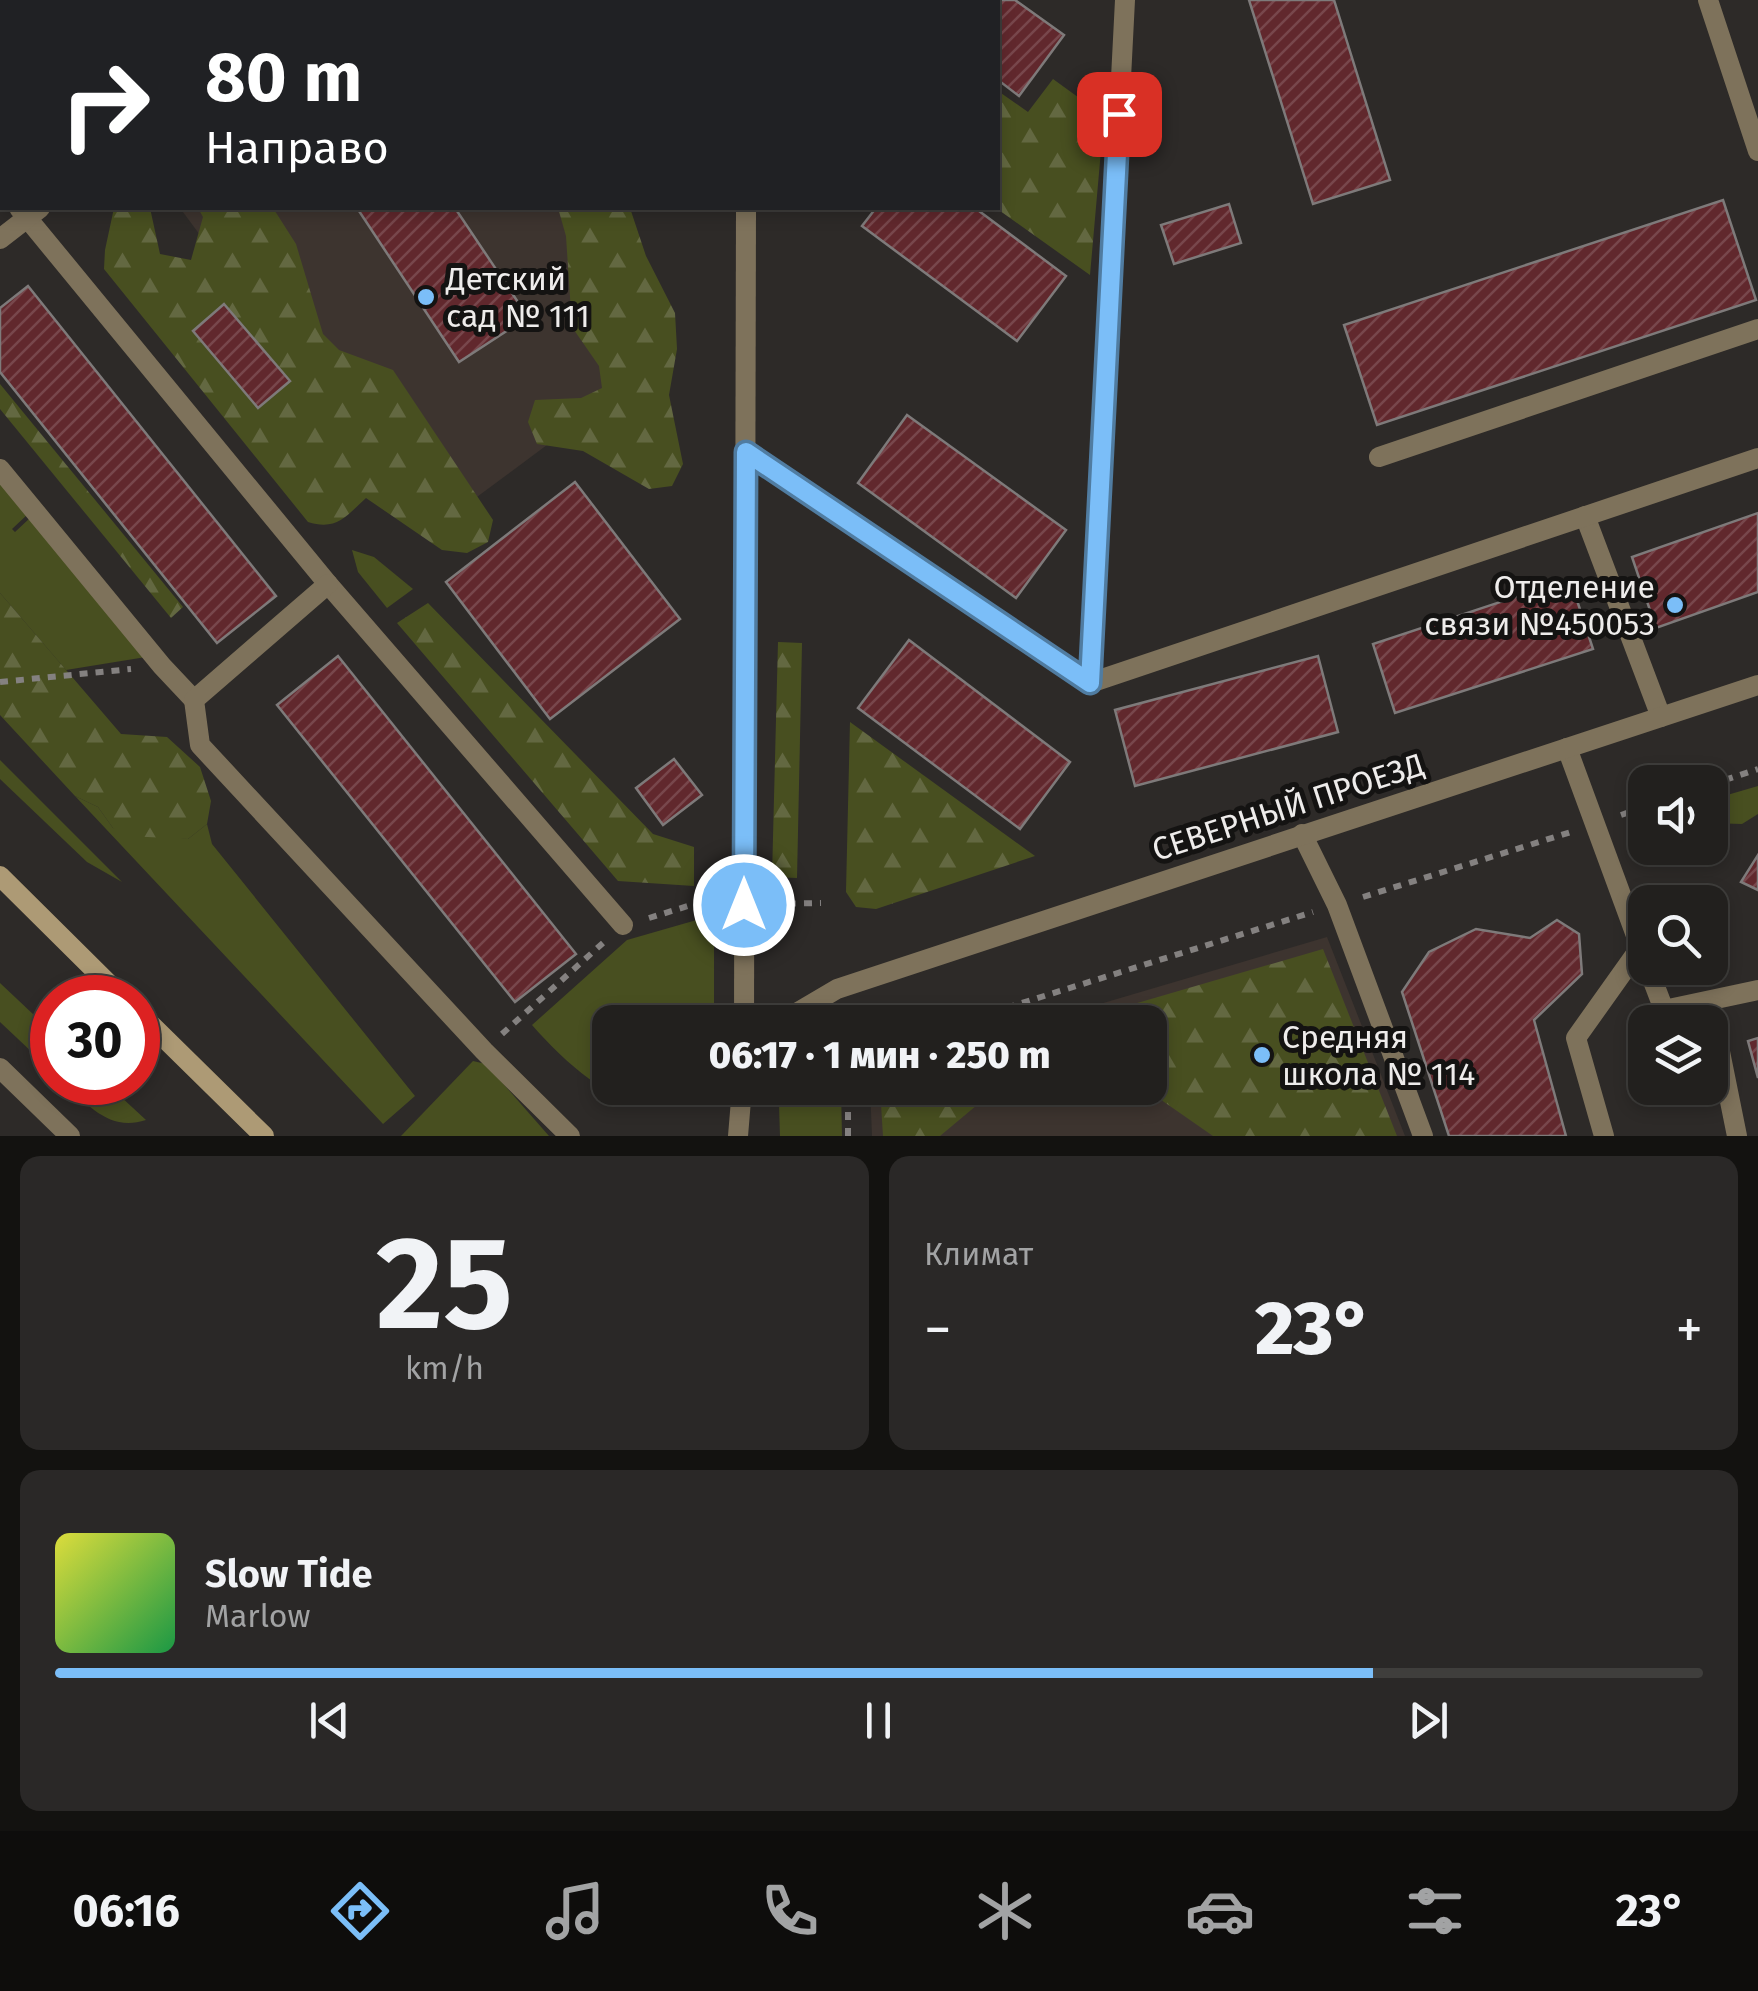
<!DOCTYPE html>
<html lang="ru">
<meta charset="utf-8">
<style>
body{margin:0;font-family:"Fira Sans",sans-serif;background:#2a2827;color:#f1f3f6;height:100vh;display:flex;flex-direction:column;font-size:38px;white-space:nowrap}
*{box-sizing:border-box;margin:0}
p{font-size:32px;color:#a2a3a4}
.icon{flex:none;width:55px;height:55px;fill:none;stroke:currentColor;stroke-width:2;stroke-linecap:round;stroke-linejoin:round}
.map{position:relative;height:1136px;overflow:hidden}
.drawer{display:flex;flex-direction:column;gap:20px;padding:20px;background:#131210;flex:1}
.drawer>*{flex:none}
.hud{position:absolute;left:0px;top:0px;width:1000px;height:210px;box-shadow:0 5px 15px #0003,0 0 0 2px #3f3e3c;background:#202124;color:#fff;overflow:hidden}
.controls{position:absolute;left:1628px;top:765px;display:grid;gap:20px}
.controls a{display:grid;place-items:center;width:100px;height:100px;border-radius:20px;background:#22201e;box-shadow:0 5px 15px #0003,0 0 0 2px #3f3e3c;font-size:50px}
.speed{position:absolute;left:30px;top:975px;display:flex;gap:20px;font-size:50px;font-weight:700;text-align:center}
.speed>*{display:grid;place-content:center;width:130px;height:130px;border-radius:50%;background:#22201e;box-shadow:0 5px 15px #0003,0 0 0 2px #3f3e3c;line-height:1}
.speed .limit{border:15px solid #d22;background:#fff;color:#111}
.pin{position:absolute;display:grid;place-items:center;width:85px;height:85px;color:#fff;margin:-42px;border-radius:20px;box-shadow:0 5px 15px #0006}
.me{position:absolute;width:110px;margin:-55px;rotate:0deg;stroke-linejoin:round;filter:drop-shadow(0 0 8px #0008)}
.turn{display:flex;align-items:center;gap:35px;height:210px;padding:0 40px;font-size:45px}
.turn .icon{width:130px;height:130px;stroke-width:2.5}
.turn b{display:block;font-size:70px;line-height:85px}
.big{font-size:75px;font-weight:800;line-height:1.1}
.drawer .widget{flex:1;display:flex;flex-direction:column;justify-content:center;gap:15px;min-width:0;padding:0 35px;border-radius:20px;background:#2a2827}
.drawer .dial{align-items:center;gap:0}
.dial b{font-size:130px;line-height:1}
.song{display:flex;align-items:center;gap:30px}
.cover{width:120px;height:120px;border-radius:15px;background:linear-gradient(135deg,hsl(60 70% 55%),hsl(140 70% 35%))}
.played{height:10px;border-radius:5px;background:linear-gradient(90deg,#7bbef8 80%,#3f3e3c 80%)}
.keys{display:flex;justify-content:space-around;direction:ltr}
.heat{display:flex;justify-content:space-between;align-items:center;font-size:55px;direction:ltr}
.drawer .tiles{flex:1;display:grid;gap:20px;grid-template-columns:1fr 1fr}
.widget:last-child{grid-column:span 2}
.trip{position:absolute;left:592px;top:1005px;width:575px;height:100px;border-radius:20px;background:#22201e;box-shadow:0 5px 15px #0003,0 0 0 2px #3f3e3c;font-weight:800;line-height:100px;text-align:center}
.tabs{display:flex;height:160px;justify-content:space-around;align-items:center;background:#0e0d0c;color:#a2a3a4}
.tabs .icon{width:70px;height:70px}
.tabs .active{color:#7bbef8}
.tabs b{font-size:45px;color:#f1f3f6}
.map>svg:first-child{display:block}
</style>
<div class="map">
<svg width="1758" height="1136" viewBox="0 0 1758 1136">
<defs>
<pattern id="forest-firs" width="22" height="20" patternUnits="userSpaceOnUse" patternTransform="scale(2.5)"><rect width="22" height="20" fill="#484f20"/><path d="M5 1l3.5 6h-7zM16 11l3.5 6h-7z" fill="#636841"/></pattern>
<pattern id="building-hatch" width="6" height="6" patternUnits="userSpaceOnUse" patternTransform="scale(2.5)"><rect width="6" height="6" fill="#61282d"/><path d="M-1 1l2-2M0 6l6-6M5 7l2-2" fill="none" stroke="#78474c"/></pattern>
</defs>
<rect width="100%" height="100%" fill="#2d2a28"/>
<g fill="#3d342f">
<polygon points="180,208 586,208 625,387 423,537"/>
<polygon points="1327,937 1405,1136 872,1136 870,1088 1150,1088 1150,1022 1039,1022"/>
</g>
<g fill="#484f20">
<polygon points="0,481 28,514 12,529 15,532 30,518 146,657 66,670 0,593"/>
<polygon points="352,550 374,557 413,589 387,608 358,572"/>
<polygon points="0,760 122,882 87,862 0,779"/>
<polygon points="1758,786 1758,814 1742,824 1710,823 1710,800"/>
<polygon points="75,796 98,807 113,828 188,839 207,824 212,844 415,1096 383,1124"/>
<path d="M714,915v107h-104v66h97c-62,48 -130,-12 -175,-63l95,-85z"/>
<polygon points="0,983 52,1032 52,1071 0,1022"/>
<polygon points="473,1061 486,1064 549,1136 401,1136"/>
<path d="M65,1083h41l40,37c-36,12 -57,-14 -81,-37z"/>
<polygon points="795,1088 841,1088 842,1136 780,1136 779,1105"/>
</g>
<g fill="url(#forest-firs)">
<polygon points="1053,79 1104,116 1090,275 996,208 998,91 1028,112"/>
<path d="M114,208h36l10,46 31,6 12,-43 -5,-9h75l23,36 27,90 16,16 54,20 100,150 -5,22 -21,11 -25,-3 -76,-52c-20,18 -29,33 -58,24l-204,-253 1,-19z"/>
<polygon points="558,208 630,208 646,256 675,313 677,349 669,395 683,464 672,486 649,489 583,451 537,444 528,422 535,400 581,398 602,388 599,366 572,327 566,236"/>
<polygon points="0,384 183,607 171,618 0,409"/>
<polygon points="0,593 121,734 167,737 200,767 211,801 207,824 188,839 127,836 113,828 98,807 75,796 0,715"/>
<polygon points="428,603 653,834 694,847 694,886 618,881 397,623"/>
<polygon points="778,642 802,643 797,878 772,877"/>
<polygon points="850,722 1035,856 876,909 856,907 846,892"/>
<polygon points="1323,949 1397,1136 1213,1136 1144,1088 1150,1088 1150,1022 1072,1022"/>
<polygon points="880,1088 1007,1088 989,1095 940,1136 883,1136"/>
</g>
<g fill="url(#building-hatch)" stroke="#7e7a7a" stroke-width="2.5">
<polygon points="47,0 140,0 141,2 49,2"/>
<polygon points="888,0 1015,0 1064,35 1019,96 998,80 998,2"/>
<polygon points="1249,0 1334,0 1390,180 1313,204"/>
<polygon points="1723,200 1756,300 1377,425 1344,325"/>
<polygon points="1229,204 1241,243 1174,264 1161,225"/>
<polygon points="357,208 455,208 528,317 459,362"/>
<polygon points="876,208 975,208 1066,276 1017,341 862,226"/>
<polygon points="28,286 276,596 217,643 0,372 0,308"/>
<polygon points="224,304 290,381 258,408 193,331"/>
<polygon points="907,415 1066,530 1016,598 858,483"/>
<polygon points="575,482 680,619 550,719 446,582"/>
<polygon points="1758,513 1758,592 1656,628 1632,557"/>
<polygon points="1570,579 1593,649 1395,713 1373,644"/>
<polygon points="909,640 1070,762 1020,829 858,708"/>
<polygon points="338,656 576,954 515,1002 277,705"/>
<polygon points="1318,656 1338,732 1135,786 1115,710"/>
<polygon points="674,759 702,795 663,825 636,788"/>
<polygon points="1758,855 1758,890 1741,882"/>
<polygon points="1557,920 1579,934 1582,974 1534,1020 1566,1136 1449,1136 1402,992 1429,952 1476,929 1530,938"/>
<polygon points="1758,1038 1758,1078 1748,1041"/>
</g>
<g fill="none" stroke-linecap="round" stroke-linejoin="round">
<g stroke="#848180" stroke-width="6" stroke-dasharray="8 8" stroke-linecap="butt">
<polyline points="0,682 131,669"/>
<polyline points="1710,785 1758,769"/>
<polyline points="1621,815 1645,807"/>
<polyline points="1363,897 1571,832"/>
<polyline points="772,904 821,903"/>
<polyline points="649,918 688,906 720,906"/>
<polyline points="961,1022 1313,912"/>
<polyline points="502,1034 604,942"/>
<polyline points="848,1136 848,1088"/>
</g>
<g stroke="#7e725b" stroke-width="20">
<polyline points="591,0 592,2"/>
<polyline points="1708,0 1758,151"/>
<polyline points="267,2 270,0"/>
<polyline points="714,2 721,0"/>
<polyline points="0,180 2,184"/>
<polyline points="19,208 328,584 623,925"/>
<polyline points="0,239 40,208"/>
<polyline points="746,452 1090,683"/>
<polyline points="1379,457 1758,329"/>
<polyline points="0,469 162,666 194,700"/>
<polyline points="1585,516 1661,717"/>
<polyline points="328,584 194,700 200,745 484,1051 570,1136"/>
<polyline points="1090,683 1758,458"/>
<polyline points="1090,683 1125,0"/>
<polyline points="1567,748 1645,960"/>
<polyline points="1302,834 1337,905 1423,1136"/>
<polyline points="1648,968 1664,1010 1701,1022"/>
<polyline points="1664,1010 1758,990"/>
<polyline points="1710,1025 1715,1027 1737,1136"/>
<polyline points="0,1068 70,1136"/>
<polyline points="1604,1136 1576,1038 1640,948"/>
</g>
<g stroke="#7e725b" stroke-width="20">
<polyline points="747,2 747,0"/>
<polyline points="744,1022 746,208"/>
<polyline points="781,1022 837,989 1758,685"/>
<polyline points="738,1136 742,1088"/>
</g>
<g stroke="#ad9a75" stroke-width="20">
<polyline points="0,876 123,998"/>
<polyline points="138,1012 264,1136"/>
</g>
</g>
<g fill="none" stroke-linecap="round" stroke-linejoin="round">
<defs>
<polyline id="route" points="744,905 746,452 1090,683 1119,114"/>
</defs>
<use href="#route" stroke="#507ca1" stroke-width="25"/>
<use href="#route" stroke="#7bbef8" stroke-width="18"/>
</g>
<g fill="#7bbef8" stroke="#141312" stroke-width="4">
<circle cx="426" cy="297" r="10"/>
<circle cx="1675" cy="605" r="10"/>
<circle cx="1262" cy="1055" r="10"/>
</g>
<g text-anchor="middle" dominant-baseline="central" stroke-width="10" stroke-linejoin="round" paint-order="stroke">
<g font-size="32" fill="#eeeceb" stroke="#141312" text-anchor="start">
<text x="446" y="279">Детский<tspan x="446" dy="37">сад № 111</tspan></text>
<text x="1655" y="587" text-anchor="end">Отделение<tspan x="1655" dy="37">связи №450053</tspan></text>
<text x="1282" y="1037">Средняя<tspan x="1282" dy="37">школа № 114</tspan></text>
</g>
<g font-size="32" fill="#eeeceb" stroke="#141312">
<text transform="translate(1288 807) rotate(-18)">СЕВЕРНЫЙ ПРОЕЗД</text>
</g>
</g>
</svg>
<div class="controls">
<a><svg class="icon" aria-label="sound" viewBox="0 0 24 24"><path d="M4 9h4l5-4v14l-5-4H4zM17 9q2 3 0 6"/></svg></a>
<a><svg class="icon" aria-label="search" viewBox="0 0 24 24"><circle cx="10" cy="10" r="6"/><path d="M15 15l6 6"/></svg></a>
<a><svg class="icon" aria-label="layers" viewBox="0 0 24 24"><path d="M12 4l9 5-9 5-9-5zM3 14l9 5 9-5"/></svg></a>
</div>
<div class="speed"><div class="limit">30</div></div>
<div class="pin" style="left:1119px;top:114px;background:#d93025"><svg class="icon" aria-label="arrive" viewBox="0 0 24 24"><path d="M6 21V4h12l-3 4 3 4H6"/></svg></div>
<svg class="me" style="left:744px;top:905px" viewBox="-20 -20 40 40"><circle r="17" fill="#7bbef8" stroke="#fff" stroke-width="3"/><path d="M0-11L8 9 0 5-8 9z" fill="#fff"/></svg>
<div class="trip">06:17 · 1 мин · 250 m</div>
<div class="hud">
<div class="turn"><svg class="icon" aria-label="right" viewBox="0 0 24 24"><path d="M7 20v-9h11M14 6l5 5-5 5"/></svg><div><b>80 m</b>Направо</div></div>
</div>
</div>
<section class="drawer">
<div class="tiles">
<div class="widget dial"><b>25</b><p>km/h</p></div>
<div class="widget"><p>Климат</p>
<div class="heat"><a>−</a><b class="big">23°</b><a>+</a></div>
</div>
<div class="widget">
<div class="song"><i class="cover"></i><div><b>Slow Tide</b><p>Marlow</p></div></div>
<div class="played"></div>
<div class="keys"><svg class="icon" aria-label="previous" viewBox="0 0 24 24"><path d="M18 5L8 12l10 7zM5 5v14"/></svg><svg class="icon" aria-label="pause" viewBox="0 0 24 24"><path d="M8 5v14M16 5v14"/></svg><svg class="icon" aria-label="next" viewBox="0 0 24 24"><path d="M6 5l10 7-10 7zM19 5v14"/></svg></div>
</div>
</div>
</section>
<nav class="tabs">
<b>06:16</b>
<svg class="icon active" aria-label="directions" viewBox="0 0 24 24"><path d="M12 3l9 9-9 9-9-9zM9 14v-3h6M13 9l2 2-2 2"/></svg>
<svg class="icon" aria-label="music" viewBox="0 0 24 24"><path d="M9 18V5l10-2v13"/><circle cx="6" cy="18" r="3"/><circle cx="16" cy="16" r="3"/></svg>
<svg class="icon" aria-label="phone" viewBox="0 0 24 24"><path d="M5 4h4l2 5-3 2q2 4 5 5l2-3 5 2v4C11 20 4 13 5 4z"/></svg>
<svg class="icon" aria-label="climate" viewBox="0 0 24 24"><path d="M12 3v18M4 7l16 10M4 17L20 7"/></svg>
<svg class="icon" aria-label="car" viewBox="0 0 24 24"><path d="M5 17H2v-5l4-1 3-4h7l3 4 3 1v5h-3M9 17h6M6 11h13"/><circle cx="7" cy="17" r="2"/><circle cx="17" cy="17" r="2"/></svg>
<svg class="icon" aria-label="filters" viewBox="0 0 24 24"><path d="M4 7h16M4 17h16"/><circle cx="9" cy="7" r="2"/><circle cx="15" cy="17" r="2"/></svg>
<b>23°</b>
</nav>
